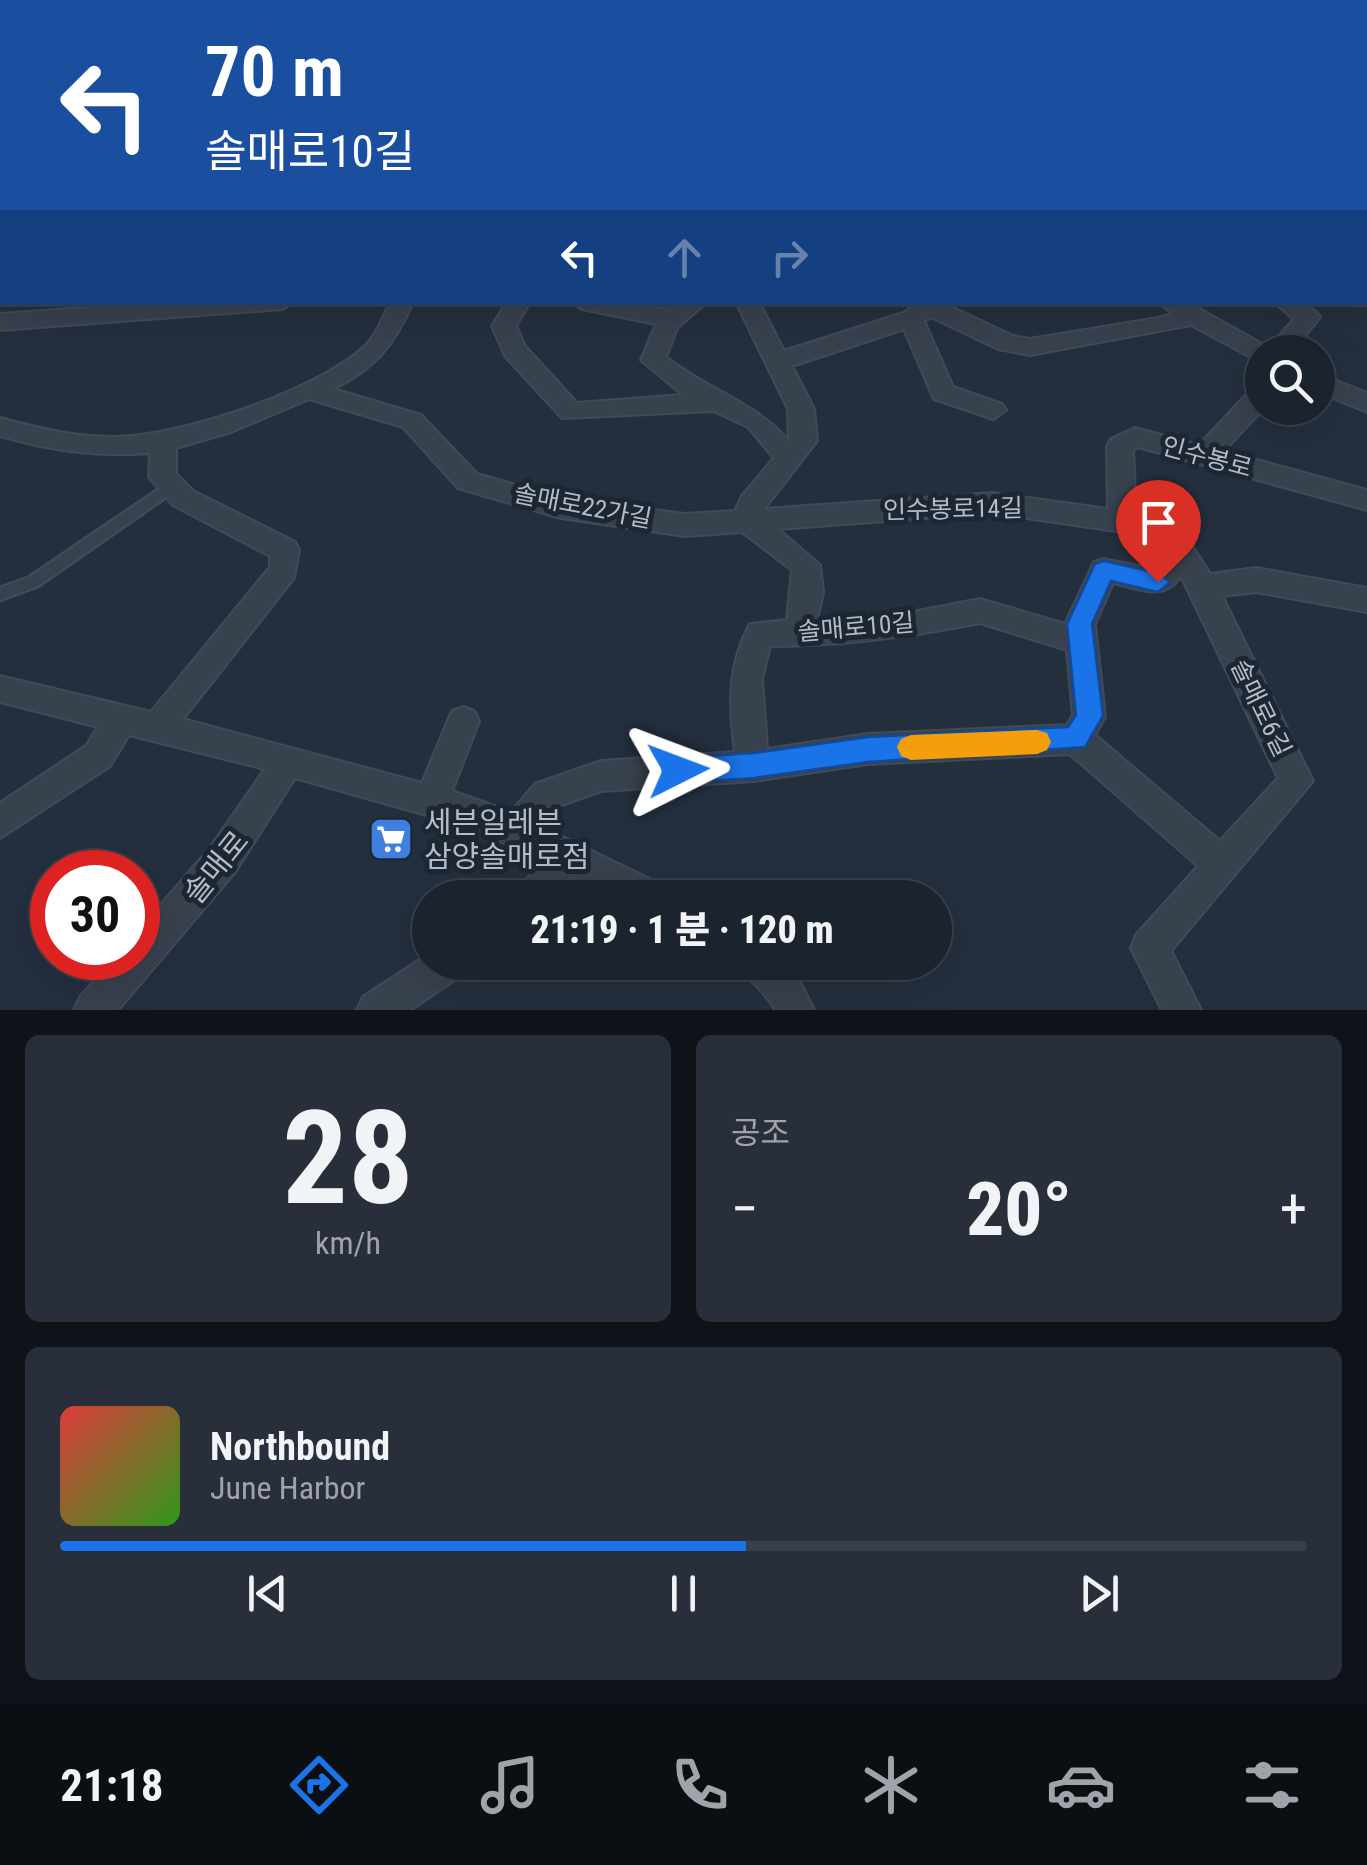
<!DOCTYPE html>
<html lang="ko">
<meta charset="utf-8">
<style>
body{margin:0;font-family:"Roboto Condensed","Noto Sans KR",sans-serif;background:#282f3a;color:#f1f3f6;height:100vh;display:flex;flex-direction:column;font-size:38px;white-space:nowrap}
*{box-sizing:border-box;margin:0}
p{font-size:32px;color:#a0a4aa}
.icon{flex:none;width:55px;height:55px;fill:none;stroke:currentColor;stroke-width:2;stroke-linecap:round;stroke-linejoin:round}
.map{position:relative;height:1010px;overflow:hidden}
.side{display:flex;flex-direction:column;gap:25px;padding:25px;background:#0f1319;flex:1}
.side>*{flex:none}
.banner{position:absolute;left:0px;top:0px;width:1368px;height:305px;box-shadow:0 10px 40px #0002,0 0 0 2px #39404a;background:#1a4fa0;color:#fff;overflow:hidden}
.fabs{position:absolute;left:1245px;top:335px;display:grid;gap:20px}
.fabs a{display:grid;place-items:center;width:90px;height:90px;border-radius:50%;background:#1b232e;box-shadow:0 10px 40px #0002,0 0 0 2px #39404a;font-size:50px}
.speed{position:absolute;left:30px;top:850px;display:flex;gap:20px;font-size:50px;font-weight:700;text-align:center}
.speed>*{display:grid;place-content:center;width:130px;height:130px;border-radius:50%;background:#1b232e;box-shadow:0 10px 40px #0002,0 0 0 2px #39404a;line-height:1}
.speed .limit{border:15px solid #d22;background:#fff;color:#111}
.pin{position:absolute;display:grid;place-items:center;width:85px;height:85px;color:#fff;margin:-102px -42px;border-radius:50% 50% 50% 0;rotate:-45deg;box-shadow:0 0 10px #0007}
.pin .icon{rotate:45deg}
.me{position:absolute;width:110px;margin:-55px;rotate:87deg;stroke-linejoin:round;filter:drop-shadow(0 0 8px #0008)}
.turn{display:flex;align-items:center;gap:35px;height:210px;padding:0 40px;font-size:45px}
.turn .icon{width:130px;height:130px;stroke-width:2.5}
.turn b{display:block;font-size:70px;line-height:85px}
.lanes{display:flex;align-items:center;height:95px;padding:0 40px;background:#0003;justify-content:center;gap:50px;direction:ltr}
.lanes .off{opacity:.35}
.big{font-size:75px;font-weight:800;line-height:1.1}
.side .card{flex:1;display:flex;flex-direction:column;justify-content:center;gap:15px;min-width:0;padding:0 35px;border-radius:15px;background:#282f3a}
.side .dial{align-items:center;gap:0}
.dial b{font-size:130px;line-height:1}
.song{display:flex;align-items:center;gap:30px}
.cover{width:120px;height:120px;border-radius:15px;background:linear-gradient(135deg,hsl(0 70% 55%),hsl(110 70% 35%))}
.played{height:10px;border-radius:5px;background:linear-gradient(90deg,#1a73e8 55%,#39404a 55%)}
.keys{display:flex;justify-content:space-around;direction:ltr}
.heat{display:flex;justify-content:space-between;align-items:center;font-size:55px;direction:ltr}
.side .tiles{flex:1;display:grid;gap:25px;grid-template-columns:1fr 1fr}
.card:last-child{grid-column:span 2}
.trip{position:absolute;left:412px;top:880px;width:540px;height:100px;border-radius:50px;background:#1b232e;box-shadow:0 10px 40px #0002,0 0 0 2px #39404a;font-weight:800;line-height:100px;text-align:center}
.dock{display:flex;height:160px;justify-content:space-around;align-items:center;background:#0b0e12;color:#a0a4aa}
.dock .icon{width:70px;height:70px}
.dock .active{color:#1a73e8}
.dock b{font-size:45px;color:#f1f3f6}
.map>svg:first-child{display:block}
</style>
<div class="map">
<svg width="1367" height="1010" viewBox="0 0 1367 1010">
<rect width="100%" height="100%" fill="#242f3e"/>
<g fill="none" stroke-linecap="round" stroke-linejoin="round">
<defs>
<polygon id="service" points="171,481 178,486 176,490 38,586 0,600 0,588 28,578"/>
<g id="minor">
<polygon points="548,0 564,0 565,2 549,2"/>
<polygon points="734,0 751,0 752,2 735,2"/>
<polygon points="1098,0 1115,0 1116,2 1099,2"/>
<polygon points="1257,0 1278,0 1279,2 1258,2"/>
<rect x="0" y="39" width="2" height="11"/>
<rect x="1365" y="39" width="2" height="11"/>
<polygon points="2,68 2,81 0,82 0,69"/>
<polygon points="1365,113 1367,114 1367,126 1365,125"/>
<polygon points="2,127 2,140 0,141 0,128"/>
<polygon points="1365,225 1367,226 1367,240 1365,239"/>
<polygon points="170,302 294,302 283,309 0,330 0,314"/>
<path d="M390,302h23c-19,43 -37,66 -80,87l88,26 56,59 84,24 124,16 50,-3 7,-15 32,-38 -26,-31 -34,-16 -152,7 -57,-62 -13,-30 15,-24h23l-14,24 9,20 52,57 106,-8 -42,-35 15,-36 -74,-15 -11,-7h53l42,8 10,-8h31l-30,26 -11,29c40,32 89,45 123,84l-1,-32 -52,-107h23l25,49 119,-38 9,-6 -3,-5h42l-2,4 64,30 17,3 128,-21 15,-4 -15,-12h29l82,46 25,-29 -20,-17c18,0 34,-2 46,15l-28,35h-30v11l-71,-38 -161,30 -32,-6 -67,-32 -7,4 29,66 49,17 4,6 -13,9 -59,-20 -30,-70 -112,37 22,43 3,32 -53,68 228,-16 116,16 -1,-63 4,-7 24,-11 64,17 54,-57 9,-3 2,23 -40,43 143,39v20l-229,-63 -5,3 3,62 48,21 26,41 46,-6 111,20v24l-111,-20 -34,4 91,185 -142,170 30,59h-39l-31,-62 5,-13 62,-69 -128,-112 -202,10 -114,17 -153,10 -42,15 -17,21 122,59 5,12h-57l-42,-22 -15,22h-40l24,-37 -66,-33 -178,-50 -60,94 -117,138h-44l6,-13 34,-39h24v-27l72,-83 55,-79 -136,-34 -19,31 -110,72v-35l86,-57 12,-19 -98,-25v-26l151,36 119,-145v-11l-97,-51 -24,-28 1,-24c-53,4 -99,-2 -150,-17v-18c37,10 74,19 113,19 66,0 200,-45 250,-89 14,-13 19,-29 27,-46zM309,399l94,28 55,61 10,3 93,27 124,18 57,-4 50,38 -5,50 -37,4c-23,42 -21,82 -15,128l-134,9 -66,23 -24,28 -59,-21 27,-70 -5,-10 -11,-4 -11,4 -30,72 -239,-64 111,-141 5,-28 -4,-8 -102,-51 -17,-17v-26l55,-16zM992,513l145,21 27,15 -11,20 -49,-10 -10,3 -29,62 -85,-25 -72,14 -91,7 6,-28 -3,-27 -42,-36zM1181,576l97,202 -58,63 -125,-106 10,-18 -10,-93 18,-41c26,6 50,19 68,-7zM980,623l87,27 6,65 -6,10 -199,9 -101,15 -5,-70 8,-33c72,0 139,-9 210,-23z"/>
<polygon points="1318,374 1367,393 1367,412 1318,392"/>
<polygon points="430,953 430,962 467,962 462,975 410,1010 357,1010 363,997"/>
<path d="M739,962h51l24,48h-39c-9,-20 -28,-28 -36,-48z"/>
</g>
</defs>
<use href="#service" stroke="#414a57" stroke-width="5"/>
<use href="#minor" stroke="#414a57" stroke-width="4"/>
<use href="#service" fill="#38414e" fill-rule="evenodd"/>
<use href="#minor" fill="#38414e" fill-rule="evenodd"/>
</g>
<polygon fill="#1a73e8" stroke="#114b97" stroke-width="2.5" points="1104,561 1158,573 1170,582 1158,592 1111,581 1092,624 1103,716 1085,747 868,762 754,778 678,783 668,779 664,770 668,762 678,758 754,753 868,737 1068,727 1076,715 1067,624 1095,564"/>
<polygon fill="#f59e0b" points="1037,730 1047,733 1051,742 1047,750 1037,754 911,760 901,756 897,747 901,739 911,735"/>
<defs>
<symbol id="supermarket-square" viewBox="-11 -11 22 22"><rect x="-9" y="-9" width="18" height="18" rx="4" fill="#3f7fe0" stroke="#1d2633"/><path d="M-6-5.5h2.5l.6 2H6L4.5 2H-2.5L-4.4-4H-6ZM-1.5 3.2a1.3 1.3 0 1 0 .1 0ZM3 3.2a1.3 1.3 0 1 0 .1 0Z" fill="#fff"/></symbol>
</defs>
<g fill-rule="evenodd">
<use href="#supermarket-square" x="366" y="814" width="50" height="50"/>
</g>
<g text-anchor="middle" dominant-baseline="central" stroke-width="10" stroke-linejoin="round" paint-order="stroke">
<g font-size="25" fill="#b4bcc9" stroke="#1d2633">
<text transform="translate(1207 457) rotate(15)">인수봉로</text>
<text transform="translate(583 506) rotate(11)">솔매로22가길</text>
<text transform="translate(953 509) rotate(-1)">인수봉로14길</text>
<text transform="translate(856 627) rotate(-5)">솔매로10길</text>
<text transform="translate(1261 708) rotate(64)">솔매로6길</text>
</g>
<g font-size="30" fill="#b4bcc9" stroke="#1d2633" text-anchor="start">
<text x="424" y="822">세븐일레븐<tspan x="424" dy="34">삼양솔매로점</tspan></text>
</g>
<g font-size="30" fill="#b4bcc9" stroke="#1d2633">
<text transform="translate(216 867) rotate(-51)">솔매로</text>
</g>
</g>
</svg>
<div class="fabs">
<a><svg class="icon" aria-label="search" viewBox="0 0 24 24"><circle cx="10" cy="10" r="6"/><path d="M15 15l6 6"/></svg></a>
</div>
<div class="speed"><div class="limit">30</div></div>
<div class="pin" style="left:1158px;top:582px;background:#d93025"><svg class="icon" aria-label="arrive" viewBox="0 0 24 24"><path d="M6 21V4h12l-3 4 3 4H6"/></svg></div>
<svg class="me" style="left:678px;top:770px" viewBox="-20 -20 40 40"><path d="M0-17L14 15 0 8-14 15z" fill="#1a73e8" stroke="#fff" stroke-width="4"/></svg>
<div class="trip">21:19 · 1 분 · 120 m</div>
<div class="banner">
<div class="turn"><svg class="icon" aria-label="left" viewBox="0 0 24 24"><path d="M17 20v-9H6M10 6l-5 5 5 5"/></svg><div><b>70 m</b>솔매로10길</div></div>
<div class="lanes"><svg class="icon" aria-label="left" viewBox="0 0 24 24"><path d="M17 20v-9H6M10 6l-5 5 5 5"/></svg><svg class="icon off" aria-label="ahead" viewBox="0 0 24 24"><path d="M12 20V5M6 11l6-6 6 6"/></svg><svg class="icon off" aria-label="right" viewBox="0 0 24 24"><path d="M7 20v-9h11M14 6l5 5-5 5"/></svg></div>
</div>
</div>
<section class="side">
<div class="tiles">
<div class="card dial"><b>28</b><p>km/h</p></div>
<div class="card"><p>공조</p>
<div class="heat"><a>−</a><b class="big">20°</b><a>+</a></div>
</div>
<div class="card">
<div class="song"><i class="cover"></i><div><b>Northbound</b><p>June Harbor</p></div></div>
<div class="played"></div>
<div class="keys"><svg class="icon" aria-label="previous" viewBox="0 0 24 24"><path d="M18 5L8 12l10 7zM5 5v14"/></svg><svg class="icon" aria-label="pause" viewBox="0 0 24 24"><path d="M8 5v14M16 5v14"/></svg><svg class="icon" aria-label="next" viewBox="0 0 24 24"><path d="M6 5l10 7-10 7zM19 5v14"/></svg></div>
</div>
</div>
</section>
<nav class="dock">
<b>21:18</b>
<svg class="icon active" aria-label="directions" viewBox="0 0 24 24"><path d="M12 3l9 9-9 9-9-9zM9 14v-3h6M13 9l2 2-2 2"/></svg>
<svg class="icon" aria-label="music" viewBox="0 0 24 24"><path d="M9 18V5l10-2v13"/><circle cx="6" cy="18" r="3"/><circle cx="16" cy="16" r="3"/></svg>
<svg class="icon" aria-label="phone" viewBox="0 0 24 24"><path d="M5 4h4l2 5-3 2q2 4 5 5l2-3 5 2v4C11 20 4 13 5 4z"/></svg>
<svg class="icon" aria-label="climate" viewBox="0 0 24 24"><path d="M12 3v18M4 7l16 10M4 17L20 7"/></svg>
<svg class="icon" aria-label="car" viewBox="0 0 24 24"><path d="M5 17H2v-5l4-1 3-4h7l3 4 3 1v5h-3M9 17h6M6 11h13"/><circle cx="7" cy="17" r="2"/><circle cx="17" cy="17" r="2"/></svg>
<svg class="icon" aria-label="filters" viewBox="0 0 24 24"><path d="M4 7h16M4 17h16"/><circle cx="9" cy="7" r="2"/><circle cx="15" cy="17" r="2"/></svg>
</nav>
